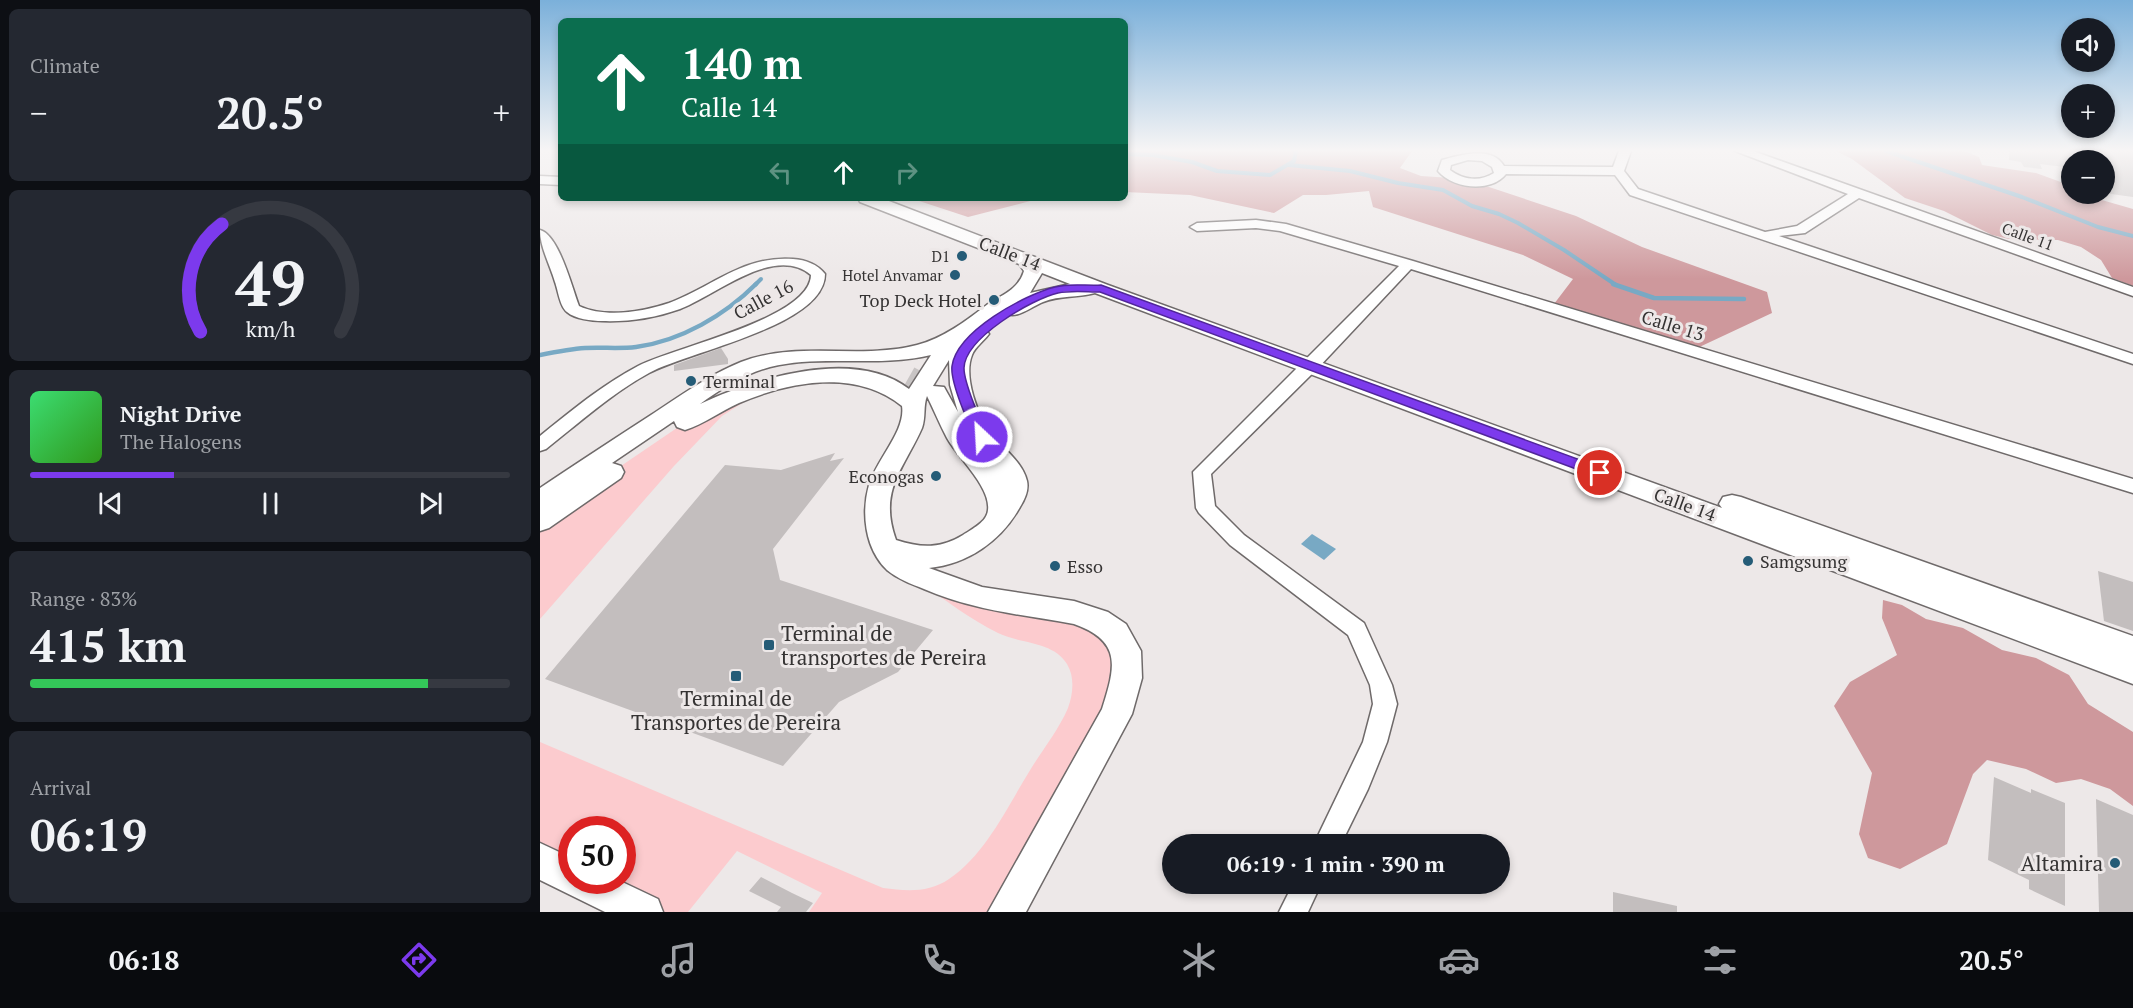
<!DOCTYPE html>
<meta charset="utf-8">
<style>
body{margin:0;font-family:"PT Serif",serif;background:#242831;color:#f1f3f6;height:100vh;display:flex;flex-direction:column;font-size:22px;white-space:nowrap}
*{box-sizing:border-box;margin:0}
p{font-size:20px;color:#9ea1a6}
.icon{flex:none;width:33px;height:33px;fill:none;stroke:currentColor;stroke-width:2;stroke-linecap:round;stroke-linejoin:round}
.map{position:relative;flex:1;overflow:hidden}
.panel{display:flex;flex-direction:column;gap:9px;padding:9px;background:#0d0f14;width:540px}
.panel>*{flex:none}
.banner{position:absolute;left:18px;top:18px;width:570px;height:183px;border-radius:9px;box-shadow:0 3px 9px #0003;background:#0b6e4f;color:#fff;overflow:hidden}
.fabs{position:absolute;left:1521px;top:18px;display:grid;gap:12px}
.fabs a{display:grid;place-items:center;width:54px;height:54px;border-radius:50%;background:#171b24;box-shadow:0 3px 9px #0003;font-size:30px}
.speed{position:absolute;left:18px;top:816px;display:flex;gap:12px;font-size:30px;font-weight:700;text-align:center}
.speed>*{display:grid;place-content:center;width:78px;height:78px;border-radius:50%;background:#171b24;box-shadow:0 3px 9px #0003;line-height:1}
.speed .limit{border:9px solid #d22;background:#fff;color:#111}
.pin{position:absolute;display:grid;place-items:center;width:51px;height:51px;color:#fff;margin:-26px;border:3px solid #fff;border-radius:50%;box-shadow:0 2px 6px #0007}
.me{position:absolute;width:66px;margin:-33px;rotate:335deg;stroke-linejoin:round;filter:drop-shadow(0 0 4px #0008)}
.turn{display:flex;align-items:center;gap:21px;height:126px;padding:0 24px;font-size:27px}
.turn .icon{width:78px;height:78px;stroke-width:2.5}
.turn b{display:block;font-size:42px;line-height:51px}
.lanes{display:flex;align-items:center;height:57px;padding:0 24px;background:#0003;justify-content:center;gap:30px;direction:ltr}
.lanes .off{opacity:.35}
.big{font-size:45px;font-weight:800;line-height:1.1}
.panel .tile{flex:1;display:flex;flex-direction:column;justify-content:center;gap:9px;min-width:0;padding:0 21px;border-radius:9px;background:#242831}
.panel .dial{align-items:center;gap:0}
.dial svg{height:156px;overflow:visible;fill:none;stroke:#363941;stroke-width:7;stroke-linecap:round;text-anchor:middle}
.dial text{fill:#f1f3f6;stroke:none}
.song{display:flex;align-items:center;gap:18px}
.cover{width:72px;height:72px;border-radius:9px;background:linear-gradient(135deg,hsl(140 70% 55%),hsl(110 70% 35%))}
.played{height:6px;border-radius:3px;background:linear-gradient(90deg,#7c3aed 30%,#363941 30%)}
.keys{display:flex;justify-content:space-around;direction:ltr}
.heat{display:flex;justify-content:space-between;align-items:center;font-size:33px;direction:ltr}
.charge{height:9px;border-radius:4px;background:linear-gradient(90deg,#34c759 83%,#363941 0)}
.trip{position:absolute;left:622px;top:834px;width:348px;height:60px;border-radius:30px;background:#171b24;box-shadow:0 3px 9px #0003;font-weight:800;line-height:60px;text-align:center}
.dock{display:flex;height:96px;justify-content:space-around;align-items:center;background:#090b0e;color:#9ea1a6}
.dock .icon{width:42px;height:42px}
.dock .on{color:#7c3aed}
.dock b{font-size:27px;color:#f1f3f6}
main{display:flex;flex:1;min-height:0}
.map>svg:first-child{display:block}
</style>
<main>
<section class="panel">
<div class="tile"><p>Climate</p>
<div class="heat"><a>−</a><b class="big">20.5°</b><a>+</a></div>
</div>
<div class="tile dial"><svg viewBox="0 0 100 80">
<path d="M14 69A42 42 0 1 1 86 69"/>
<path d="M14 69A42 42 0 0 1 25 14" stroke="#7c3aed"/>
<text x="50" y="56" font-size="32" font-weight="700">49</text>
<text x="50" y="72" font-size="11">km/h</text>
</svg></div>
<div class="tile">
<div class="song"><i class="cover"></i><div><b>Night Drive</b><p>The Halogens</p></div></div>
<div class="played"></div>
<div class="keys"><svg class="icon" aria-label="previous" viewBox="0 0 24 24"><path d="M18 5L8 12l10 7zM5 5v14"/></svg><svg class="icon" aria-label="pause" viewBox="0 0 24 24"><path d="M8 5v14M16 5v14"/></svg><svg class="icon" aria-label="next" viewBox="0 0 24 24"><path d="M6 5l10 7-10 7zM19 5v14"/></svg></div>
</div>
<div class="tile"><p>Range · 83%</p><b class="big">415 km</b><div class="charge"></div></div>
<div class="tile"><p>Arrival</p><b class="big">06:19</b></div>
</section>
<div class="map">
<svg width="1593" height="912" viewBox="0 0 1593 912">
<rect width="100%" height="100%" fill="#ede8e8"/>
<g fill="#fccbce">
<polygon points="215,395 182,416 134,466 0,619 0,521 156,415"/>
<path d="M381,584l167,31 41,50 -123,247h-197l13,-19 -85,-42 -49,61h-43l-68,-31 45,-1v-50h-50l-1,48 -31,-17v-119l343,146c23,3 46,5 66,-9 38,-26 59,-74 83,-112 12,-19 27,-38 36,-59 5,-13 7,-31 -1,-44 -14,-23 -47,-20 -69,-31 -27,-13 -52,-33 -77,-49z"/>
</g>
<g fill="#ce989c">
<polygon points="585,151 872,151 860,168 881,176 912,178 946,186 1036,216 1102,247 1227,292 1232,313 1153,350 1014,304 1033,279 983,255 833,207 829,191 786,195 763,195 734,213 650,195 585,192"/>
<polygon points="1296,151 1424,151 1439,157 1442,165 1496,173 1529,185 1531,187 1532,194 1541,194 1593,209 1593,286 1572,278 1561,260 1541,247 1518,240 1469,239 1452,235 1404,211 1365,198 1312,159"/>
<polygon points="370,198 502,198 428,217"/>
<polygon points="1343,600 1362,605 1386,619 1423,628 1462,650 1496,658 1529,675 1548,704 1593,732 1593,806 1570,789 1541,779 1516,783 1486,769 1447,760 1433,774 1407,844 1360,869 1328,858 1319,834 1332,773 1294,706 1310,682 1357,655 1342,618"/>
</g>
<polygon fill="#78a9c4" points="772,534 796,549 784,560 761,544"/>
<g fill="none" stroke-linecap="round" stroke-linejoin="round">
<g stroke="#78a9c4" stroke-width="4">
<polyline points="1346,151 1482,197 1558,227 1593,236"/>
<polyline points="585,154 613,155 652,162 677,171 730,175 754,161 756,151"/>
<polyline points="749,165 810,171 858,183 903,190 932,206 959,214 978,223 1024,250 1076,285"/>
<polyline points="215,285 221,279"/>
</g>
<g stroke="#78a9c4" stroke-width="4.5">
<polyline points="1073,284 1114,298 1204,299"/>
<path d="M0,355c15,-3 30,-6 45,-7 17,-1 34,1 51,-1 45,-6 89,-32 120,-63"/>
</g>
</g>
<g fill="#c3bebe">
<polygon points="1469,151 1532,151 1532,168 1500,164 1502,169 1484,167 1481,162 1469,160"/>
<polygon points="1564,151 1593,151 1593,197 1564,193"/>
<polygon points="181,348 188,359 188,364 134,371 134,365"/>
<polygon points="295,453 290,461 304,458 233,549 240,580 393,630 358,672 299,702 243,766 5,679 185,465 241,470"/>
<polygon points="1558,571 1593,582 1593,631 1564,621"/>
<polygon points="1454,777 1491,793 1491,789 1525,803 1525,906 1489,889 1489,880 1448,860"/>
<polygon points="1556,799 1593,815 1593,912 1559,912"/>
<polygon points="221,877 252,893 273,903 266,912 237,912 241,907 209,891"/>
<polygon points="1073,892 1137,906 1137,912 1073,912"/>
</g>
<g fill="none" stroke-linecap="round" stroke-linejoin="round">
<polyline stroke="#c8c4c4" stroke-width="22" stroke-dasharray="22 10" stroke-linecap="butt" points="369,377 396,392"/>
<defs>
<g id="minor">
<path d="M1079,151h12l-7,20 14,18 127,43 32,-6 51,-32 -113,-43h18l380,136v9l-274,-98 -54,35 -26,3 354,118v10l-503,-169 -15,-20 -109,-1c-15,19 -53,15 -68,-3l4,-11c18,-5 50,-15 62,6l109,1zM928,160l14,1 10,6 2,6c-14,9 -31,7 -44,-3l1,-5z"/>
<polygon points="0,176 21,177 21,185 0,184"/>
<polygon points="716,220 746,224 873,261 1593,479 1593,493 871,269 777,369 671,474 675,506 704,535 824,623 852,685 857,704 847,742 828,789 801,844 774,844 823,742 833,704 830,685 808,635 690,545 659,513 656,508 653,472 859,266 740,231 716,228 657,231 650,227 657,223"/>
<path d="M0,230c19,5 32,58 39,76 26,12 63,6 90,-3 43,-16 75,-48 124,-44 13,1 24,5 32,15 0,52 -136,77 -176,99 -37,20 -70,50 -103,76l-6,2v-15c31,-25 62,-51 98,-70 36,-19 172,-47 173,-91 -37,-31 -96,21 -131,34 -25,9 -52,13 -78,12 -10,0 -27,-2 -35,-9 -7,-5 -9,-22 -12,-30 -5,-17 -15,-35 -15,-52z"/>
<polygon points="753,884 781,884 768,912 739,912"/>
</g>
<g id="major">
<path d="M318,198h23l227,87 614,223 -3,-4 4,-7 9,-2 9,2 392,139v48l-1038,-391c-17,5 -35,2 -52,9 -13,5 -27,19 -40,10l-22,16 5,2 3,4c-5,7 -14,13 -17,21 -9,22 6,61 19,78 12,16 31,28 36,48 2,9 -2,18 -7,26 -19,34 -52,57 -91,61l53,19 92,14 34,11 18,12 15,27 1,27 -10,36 -106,198h-38l114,-203c13,-41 21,-68 -28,-85 -55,-10 -98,-13 -150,-35 -13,-5 -26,-10 -37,-19 -22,-21 -26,-57 -18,-85 7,-25 37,-54 33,-79 -46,-37 -111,-25 -163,-3 -18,8 -35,21 -54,27l-8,-3 -3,-6 -62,42 9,3 3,6 -3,6 -72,50 -9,3v-43c37,-25 74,-49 111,-73 29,-19 58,-40 90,-53 58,-22 118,-2 176,-17 27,-7 50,-25 71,-41 14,-9 31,-15 36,-33l-5,-7 -159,-62zM502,273l28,11 -40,9zM391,355l-22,34c-54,-42 -154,-11 -209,15 21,-15 44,-30 70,-37 52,-13 107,1 161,-12zM409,360l1,25 8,27 -14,-25 -11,-1zM387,396c7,14 13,29 20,42 11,20 44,49 41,72 -1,12 -16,19 -25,25 -23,14 -42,13 -67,5 -18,-50 8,-71 26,-112 4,-11 1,-22 5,-32z"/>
<polygon points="0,843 32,858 32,880 78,880 118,899 123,912 65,912 0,880"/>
</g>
</defs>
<use href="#minor" stroke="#6f6a6a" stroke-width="3"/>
<use href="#major" stroke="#6f6a6a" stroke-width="3"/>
<use href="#minor" fill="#fff" fill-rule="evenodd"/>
<use href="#major" fill="#fff" fill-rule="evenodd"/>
</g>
<linearGradient id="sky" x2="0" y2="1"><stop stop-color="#7bb0da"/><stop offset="0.54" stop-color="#f7f5f5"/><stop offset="1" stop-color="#f7f5f5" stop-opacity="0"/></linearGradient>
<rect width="1593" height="279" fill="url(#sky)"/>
<path fill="#7c3aed" stroke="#51269a" stroke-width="1.5" d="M561,285l504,184 2,4 -2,3h-10l-495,-184c-13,0 -29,-2 -42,1 -26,6 -93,45 -94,75 0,15 17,55 25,69l-7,5 -5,-2c-8,-14 -27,-58 -25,-74 5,-35 72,-71 103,-79 14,-4 32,-1 46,-2z"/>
<g fill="#255c77" stroke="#ede8e8" stroke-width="2">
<circle cx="422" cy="256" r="6"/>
<circle cx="415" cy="275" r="6"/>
<circle cx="454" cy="300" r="6"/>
<circle cx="151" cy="381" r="6"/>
<circle cx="396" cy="476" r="6"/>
<circle cx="1208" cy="561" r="6"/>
<circle cx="515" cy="566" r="6"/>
<rect x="223" y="639" width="12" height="12" rx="3"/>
<rect x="190" y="670" width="12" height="12" rx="3"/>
<circle cx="1575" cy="863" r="6"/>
</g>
<g text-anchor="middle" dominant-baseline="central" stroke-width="6" stroke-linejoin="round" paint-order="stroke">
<g font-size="15" fill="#353333" stroke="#ede8e8">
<text transform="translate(1488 236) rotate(20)">Calle 11</text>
</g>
<g font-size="15" fill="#353333" stroke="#ede8e8" text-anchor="end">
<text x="410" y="256">D1</text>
<text x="403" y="275">Hotel Anvamar</text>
</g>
<g font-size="18" fill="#353333" stroke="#ede8e8">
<text transform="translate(470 253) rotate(21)">Calle 14</text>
<text transform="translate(223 299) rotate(-28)">Calle 16</text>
<text transform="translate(1133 325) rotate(17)">Calle 13</text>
<text transform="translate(1145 504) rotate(20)">Calle 14</text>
</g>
<g font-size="18" fill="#353333" stroke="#ede8e8" text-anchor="start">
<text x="442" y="300" text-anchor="end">Top Deck Hotel</text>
<text x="163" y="381">Terminal</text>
<text x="384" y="476" text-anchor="end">Econogas</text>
<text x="1220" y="561">Samgsumg</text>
<text x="527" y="566">Esso</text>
</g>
<g font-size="21" fill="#353333" stroke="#ede8e8" text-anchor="start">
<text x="241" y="633">Terminal de<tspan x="241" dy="24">transportes de Pereira</tspan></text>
<text x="196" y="698" text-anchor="middle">Terminal de<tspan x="196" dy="24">Transportes de Pereira</tspan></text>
<text x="1563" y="863" text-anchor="end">Altamira</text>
</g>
</g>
</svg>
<div class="fabs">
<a><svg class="icon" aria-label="sound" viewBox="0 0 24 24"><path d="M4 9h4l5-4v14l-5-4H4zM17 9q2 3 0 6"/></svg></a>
<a>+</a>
<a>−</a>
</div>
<div class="speed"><div class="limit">50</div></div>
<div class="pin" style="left:1060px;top:473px;background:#d93025"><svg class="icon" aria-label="arrive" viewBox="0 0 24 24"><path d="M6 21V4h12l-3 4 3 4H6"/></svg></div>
<svg class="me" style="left:442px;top:437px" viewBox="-20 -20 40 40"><circle r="17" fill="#7c3aed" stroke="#fff" stroke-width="3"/><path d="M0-11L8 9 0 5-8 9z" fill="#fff"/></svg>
<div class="trip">06:19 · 1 min · 390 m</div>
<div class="banner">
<div class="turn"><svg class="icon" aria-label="ahead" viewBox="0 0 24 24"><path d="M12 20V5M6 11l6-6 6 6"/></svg><div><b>140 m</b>Calle 14</div></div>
<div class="lanes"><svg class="icon off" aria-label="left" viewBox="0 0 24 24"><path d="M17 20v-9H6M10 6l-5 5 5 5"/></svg><svg class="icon" aria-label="ahead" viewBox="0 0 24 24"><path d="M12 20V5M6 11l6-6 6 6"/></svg><svg class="icon off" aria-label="right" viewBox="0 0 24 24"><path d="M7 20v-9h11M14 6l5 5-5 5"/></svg></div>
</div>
</div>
</main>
<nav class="dock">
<b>06:18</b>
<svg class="icon on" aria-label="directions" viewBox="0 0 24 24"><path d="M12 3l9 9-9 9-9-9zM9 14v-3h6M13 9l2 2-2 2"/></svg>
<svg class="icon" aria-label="music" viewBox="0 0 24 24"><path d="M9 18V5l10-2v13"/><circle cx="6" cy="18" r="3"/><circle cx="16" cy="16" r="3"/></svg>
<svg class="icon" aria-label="phone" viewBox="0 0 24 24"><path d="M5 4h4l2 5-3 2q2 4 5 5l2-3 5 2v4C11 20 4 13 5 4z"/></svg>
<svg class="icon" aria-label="climate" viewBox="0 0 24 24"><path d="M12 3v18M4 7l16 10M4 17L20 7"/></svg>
<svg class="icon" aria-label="car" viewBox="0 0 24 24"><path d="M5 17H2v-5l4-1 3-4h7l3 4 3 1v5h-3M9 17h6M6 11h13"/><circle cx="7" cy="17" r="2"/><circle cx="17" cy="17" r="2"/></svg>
<svg class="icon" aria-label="filters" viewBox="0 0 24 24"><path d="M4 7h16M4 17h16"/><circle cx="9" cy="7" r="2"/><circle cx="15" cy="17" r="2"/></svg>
<b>20.5°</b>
</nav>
